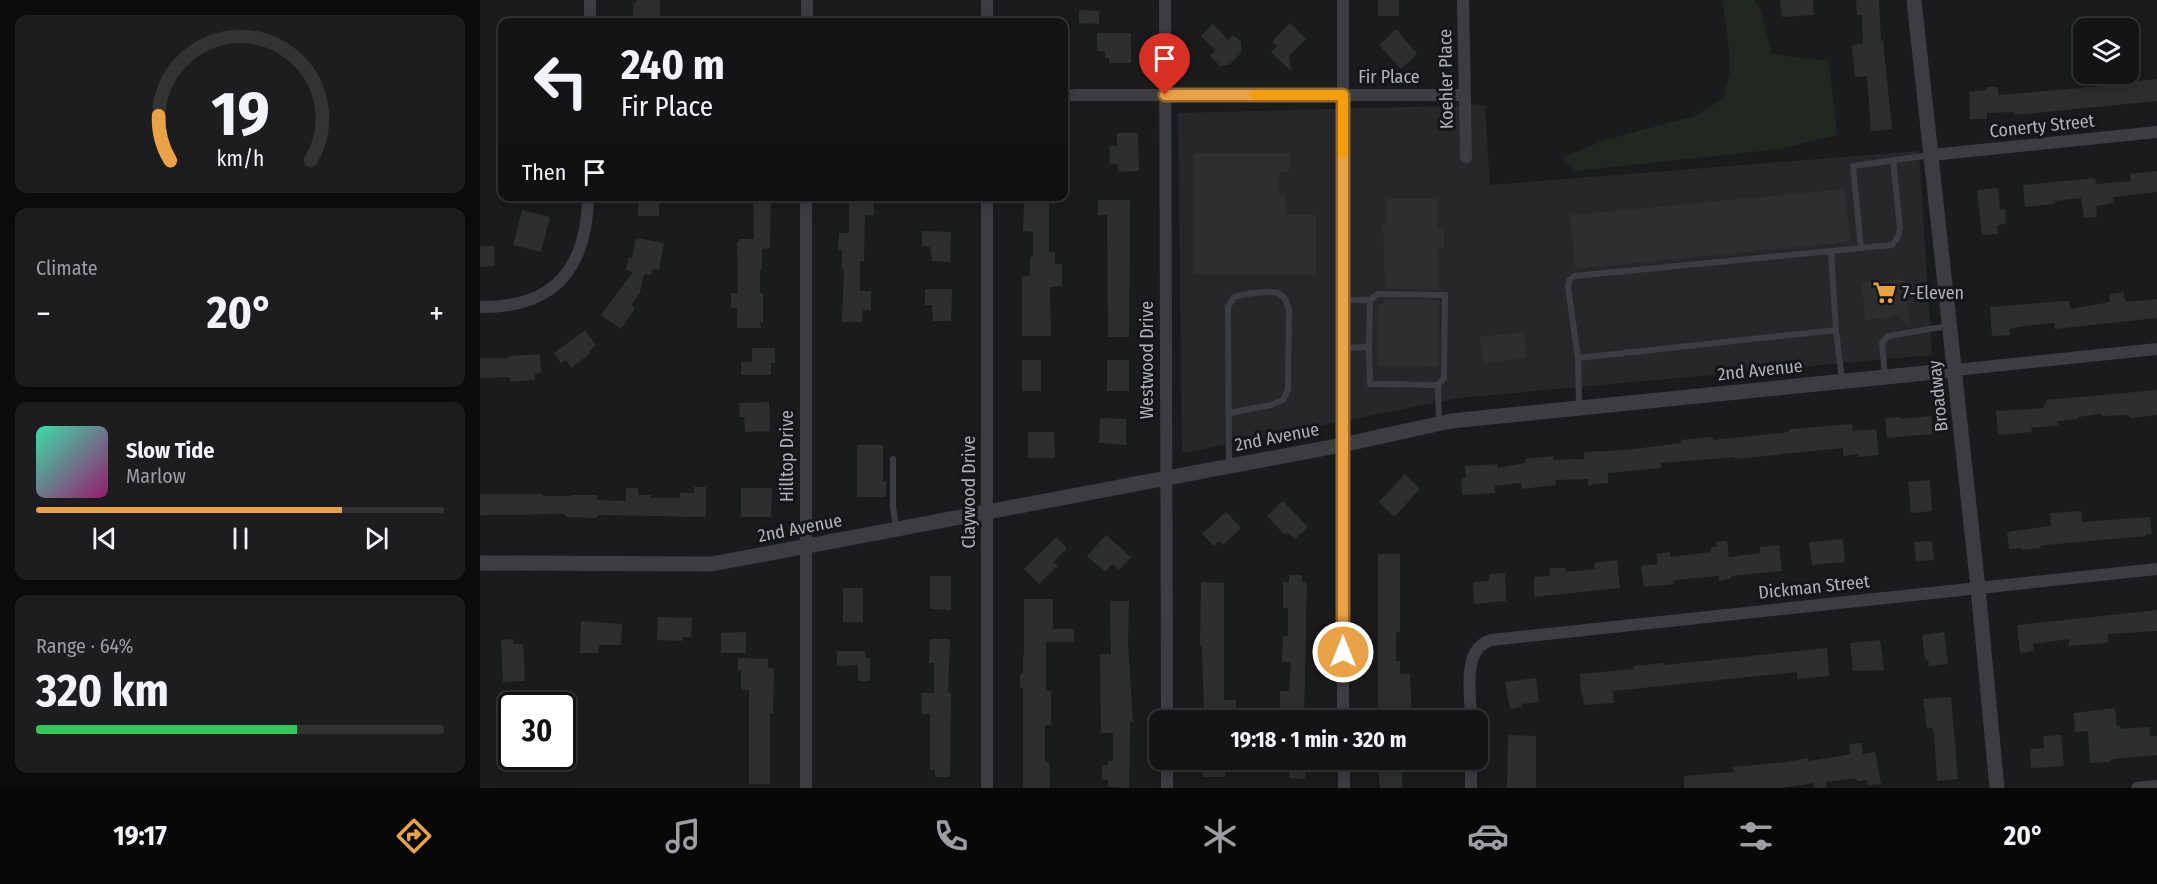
<!DOCTYPE html>
<meta charset="utf-8">
<style>
body{margin:0;font-family:"Fira Sans Condensed",sans-serif;background:#1d1d1f;color:#f1f3f6;height:100vh;display:flex;flex-direction:column;font-size:22px;white-space:nowrap}
*{box-sizing:border-box;margin:0}
p{font-size:20px;color:#9d9ea1}
.icon{flex:none;width:33px;height:33px;fill:none;stroke:currentColor;stroke-width:2;stroke-linecap:round;stroke-linejoin:round}
.map{position:relative;flex:1;overflow:hidden}
.panel{display:flex;flex-direction:column;gap:15px;padding:15px;background:#0b0b0c;width:480px}
.panel>*{flex:none}
.banner{position:absolute;left:18px;top:18px;width:570px;height:183px;border-radius:12px;box-shadow:0 3px 15px #0003,0 0 0 2px #333335;background:#141416;color:#f1f3f6;overflow:hidden}
.fabs{position:absolute;left:1593px;top:18px;display:grid;gap:12px}
.fabs a{display:grid;place-items:center;width:66px;height:66px;border-radius:12px;background:#141416;box-shadow:0 3px 15px #0003,0 0 0 2px #333335;font-size:30px}
.speed{position:absolute;left:18px;top:692px;display:flex;gap:12px;font-size:30px;font-weight:700;text-align:center}
.speed>*{display:grid;place-content:center;width:78px;height:78px;border-radius:50%;background:#141416;box-shadow:0 3px 15px #0003,0 0 0 2px #333335;line-height:1}
.speed .limit{border:3px solid #111;border-radius:9px;background:#fff;color:#111}
.pin{position:absolute;display:grid;place-items:center;width:51px;height:51px;color:#fff;margin:-62px -26px;border-radius:50% 50% 50% 0;rotate:-45deg;box-shadow:0 0 6px #0007}
.pin .icon{rotate:45deg}
.me{position:absolute;width:66px;margin:-33px;rotate:0deg;stroke-linejoin:round;filter:drop-shadow(0 0 4px #0008)}
.turn{display:flex;align-items:center;gap:21px;height:126px;padding:0 24px;font-size:27px}
.turn .icon{width:78px;height:78px;stroke-width:2.5}
.turn b{display:block;font-size:42px;line-height:51px}
.then{display:flex;align-items:center;height:57px;padding:0 24px;background:#0003;gap:12px;font-size:22px}
.big{font-size:45px;font-weight:700;line-height:1.1}
.panel .widget{flex:1;display:flex;flex-direction:column;justify-content:center;gap:9px;min-width:0;padding:0 21px;border-radius:12px;background:#1d1d1f}
.panel .dial{align-items:center;gap:0}
.dial svg{height:156px;overflow:visible;fill:none;stroke:#333335;stroke-width:7;stroke-linecap:round;text-anchor:middle}
.dial text{fill:#f1f3f6;stroke:none}
.song{display:flex;align-items:center;gap:18px}
.cover{width:72px;height:72px;border-radius:9px;background:linear-gradient(135deg,hsl(160 70% 55%),hsl(320 70% 35%))}
.played{height:6px;border-radius:3px;background:linear-gradient(90deg,#e9a246 75%,#333335 75%)}
.keys{display:flex;justify-content:space-around;direction:ltr}
.heat{display:flex;justify-content:space-between;align-items:center;font-size:33px;direction:ltr}
.charge{height:9px;border-radius:4px;background:linear-gradient(90deg,#34c759 64%,#333335 0)}
.trip{position:absolute;left:669px;top:710px;width:339px;height:60px;border-radius:12px;background:#141416;box-shadow:0 3px 15px #0003,0 0 0 2px #333335;font-weight:700;line-height:60px;text-align:center}
.dock{display:flex;height:96px;justify-content:space-around;align-items:center;background:#080809;color:#9d9ea1}
.dock .icon{width:42px;height:42px}
.dock .selected{color:#e9a246}
.dock b{font-size:27px;color:#f1f3f6}
main{display:flex;flex:1;min-height:0}
.map>svg:first-child{display:block}
</style>
<main>
<section class="panel">
<div class="widget dial"><svg viewBox="0 0 100 80">
<path d="M14 69A42 42 0 1 1 86 69"/>
<path d="M14 69A42 42 0 0 1 8 46" stroke="#e9a246"/>
<text x="50" y="56" font-size="32" font-weight="700">19</text>
<text x="50" y="72" font-size="11">km/h</text>
</svg></div>
<div class="widget"><p>Climate</p>
<div class="heat"><a>−</a><b class="big">20°</b><a>+</a></div>
</div>
<div class="widget">
<div class="song"><i class="cover"></i><div><b>Slow Tide</b><p>Marlow</p></div></div>
<div class="played"></div>
<div class="keys"><svg class="icon" aria-label="previous" viewBox="0 0 24 24"><path d="M18 5L8 12l10 7zM5 5v14"/></svg><svg class="icon" aria-label="pause" viewBox="0 0 24 24"><path d="M8 5v14M16 5v14"/></svg><svg class="icon" aria-label="next" viewBox="0 0 24 24"><path d="M6 5l10 7-10 7zM19 5v14"/></svg></div>
</div>
<div class="widget"><p>Range · 64%</p><b class="big">320 km</b><div class="charge"></div></div>
</section>
<div class="map">
<svg width="1677" height="788" viewBox="0 0 1677 788">
<rect width="100%" height="100%" fill="#1a1b1d"/>
<polygon fill="#27272a" points="1005,105 1010,185 1439,151 1452,355 979,398 702,453 698,113"/>
<polygon fill="#202821" points="1242,0 1274,0 1280,8 1292,54 1349,61 1357,135 1300,149 1096,171 1082,158 1124,140 1215,116 1243,99 1250,72 1248,40"/>
<g fill="#2e2e31">
<polygon points="156,0 180,0 180,17 153,16 153,3 156,3"/>
<rect x="898" y="0" width="21" height="16"/>
<polygon points="1300,0 1333,0 1334,15 1302,17"/>
<polygon points="1376,0 1399,0 1401,41 1403,41 1412,129 1391,131 1387,76 1375,77 1372,45 1383,43 1382,15 1377,15"/>
<polygon points="599,10 619,11 619,24 599,23"/>
<polygon points="810,23 826,39 809,56 811,71 791,52 797,46 792,42"/>
<polygon points="733,24 748,40 753,35 761,42 761,53 749,65 740,66 730,56 735,50 721,36"/>
<polygon points="916,29 937,54 921,69 899,45"/>
<polygon points="617,33 651,33 651,63 629,63 629,58 625,58 625,51 617,51"/>
<polygon points="1677,79 1677,101 1534,115 1534,112 1507,113 1507,119 1490,119 1489,92 1506,90 1506,87 1518,87 1518,95 1648,84 1648,82"/>
<polygon points="637,133 658,133 659,171 638,172 638,164 630,164 629,146 637,146"/>
<polygon points="713,153 809,153 809,172 799,172 799,196 806,196 806,215 836,215 836,274 713,274"/>
<polygon points="1677,171 1677,192 1633,197 1633,203 1616,206 1617,217 1604,218 1601,198 1575,201 1575,204 1545,207 1543,185 1615,178 1616,184 1651,181 1650,174"/>
<polygon points="1518,188 1520,210 1525,209 1526,223 1517,226 1518,234 1502,235 1497,190"/>
<polygon points="1365,189 1370,242 1095,269 1090,215"/>
<rect x="158" y="196" width="21" height="20"/>
<polygon points="273,196 291,196 290,248 282,249 282,269 280,269 280,293 283,293 283,323 280,323 281,328 257,328 257,308 251,308 251,293 258,293 257,242 259,242 259,239 274,239"/>
<polygon points="369,196 394,196 394,215 385,215 384,261 380,261 380,291 391,291 391,310 383,310 382,322 362,322 364,269 362,269 362,250 358,250 359,233 369,233"/>
<polygon points="906,199 958,199 958,228 964,228 964,248 958,248 959,290 905,289 903,224 906,224"/>
<polygon points="618,200 650,200 649,337 628,337 627,215 618,215"/>
<polygon points="544,201 569,202 569,252 575,252 575,264 582,264 582,286 570,287 571,336 542,336 542,276 550,276 550,257 553,257 553,232 543,231"/>
<polygon points="42,210 70,217 61,252 33,245"/>
<polygon points="442,231 471,232 470,262 452,261 450,247 442,246"/>
<polygon points="156,238 184,243 179,270 172,269 171,275 164,274 160,292 151,305 155,308 141,329 121,315 153,272 146,270 149,257 152,258"/>
<polygon points="0,246 14,246 15,266 0,267"/>
<polygon points="1425,279 1430,327 1417,314 1410,317 1385,320 1382,283"/>
<polygon points="445,289 472,289 471,321 453,321 452,305 445,305"/>
<polygon points="1643,292 1646,302 1677,299 1677,318 1575,329 1574,323 1544,326 1529,329 1530,335 1512,336 1510,307 1584,301 1589,301 1590,309 1630,302 1629,294"/>
<polygon points="905,299 959,300 959,367 897,366 898,304 905,304"/>
<polygon points="105,330 116,345 109,351 111,353 91,368 86,360 81,363 74,353"/>
<polygon points="1044,332 1047,358 1003,363 1000,337"/>
<polygon points="272,348 295,348 295,363 291,363 291,375 261,375 261,362 272,362"/>
<polygon points="60,354 61,373 55,374 55,380 30,382 29,377 0,378 0,358 28,358 28,356"/>
<rect x="542" y="360" width="19" height="31"/>
<rect x="627" y="360" width="22" height="31"/>
<polygon points="1677,390 1677,415 1650,418 1649,415 1622,416 1621,414 1598,417 1597,419 1577,421 1578,425 1551,428 1552,432 1518,435 1516,411 1564,408 1563,405 1566,405 1566,400"/>
<polygon points="289,402 290,431 265,432 264,417 260,417 259,403"/>
<polygon points="1451,416 1453,434 1407,438 1405,418 1421,417 1421,419"/>
<polygon points="620,418 646,419 646,445 619,443"/>
<polygon points="1372,424 1373,431 1396,429 1399,455 1378,457 1378,454 1363,456 1363,448 1255,459 1255,457 1181,463 1181,468 1128,473 1128,483 1108,485 1108,479 1075,480 1076,485 1042,489 1041,483 1015,486 1015,493 982,495 981,478 986,478 985,466 1017,464 1017,468 1046,463 1045,459 1073,456 1073,460 1104,459 1104,452 1146,450 1201,443 1201,440 1233,437 1233,440 1309,432 1309,429"/>
<polygon points="548,432 574,432 575,458 548,458"/>
<polygon points="377,445 403,445 403,481 406,481 406,497 377,497"/>
<polygon points="925,474 940,489 914,517 899,502"/>
<polygon points="1450,480 1452,511 1431,513 1428,482"/>
<polygon points="214,487 226,487 226,517 117,515 117,518 85,517 85,514 0,515 0,494 63,494 63,496 92,496 92,495 117,495 117,500 146,501 146,488 158,488 158,495 171,495 171,498 200,498 200,493 214,493"/>
<polygon points="261,488 292,488 291,517 261,517"/>
<polygon points="803,501 828,527 815,539 808,533 805,535 787,516"/>
<polygon points="1601,511 1602,522 1670,517 1672,534 1666,535 1666,536 1566,545 1560,546 1560,548 1542,550 1541,548 1529,549 1527,532 1571,526 1570,513"/>
<polygon points="746,512 761,528 743,545 739,541 734,546 722,534"/>
<polygon points="626,535 651,557 639,570 632,564 625,572 607,556"/>
<polygon points="577,537 587,549 573,562 578,566 559,584 544,569"/>
<polygon points="1363,539 1365,562 1332,565 1329,542"/>
<polygon points="1247,541 1249,557 1280,553 1280,547 1299,545 1302,571 1251,576 1251,579 1239,581 1239,576 1194,580 1194,584 1164,587 1161,566 1178,564 1176,554 1190,552 1190,557 1231,552 1231,547 1237,547 1236,542"/>
<polygon points="1452,541 1454,560 1436,561 1434,542"/>
<polygon points="898,554 920,554 920,632 916,633 916,661 920,661 920,674 930,674 932,720 900,720 900,716 898,716"/>
<polygon points="1137,560 1140,588 1054,597 1054,577 1070,576 1069,568 1086,568 1086,572 1115,569 1114,563"/>
<polygon points="1025,573 1026,601 994,604 993,582 1009,581 1009,574"/>
<polygon points="809,575 822,575 822,582 827,582 824,720 800,720 800,691 809,691 811,662 802,662 803,636 808,636 808,608 803,608 803,582 809,582"/>
<polygon points="450,576 471,576 471,610 450,609"/>
<polygon points="721,582 744,583 744,700 756,700 756,713 749,713 749,719 745,720 724,720 722,645 720,645"/>
<rect x="363" y="588" width="20" height="34"/>
<polygon points="544,599 573,599 573,629 594,629 594,642 566,642 566,691 571,691 571,725 565,725 565,762 569,762 570,788 543,788 543,688 540,688 540,674 543,674 543,655 544,655"/>
<polygon points="630,601 649,601 648,644 653,722 650,722 649,788 628,787 628,780 622,780 622,765 628,765 628,761 633,761 633,733 621,733 620,654 631,654"/>
<polygon points="1677,610 1677,631 1628,634 1628,643 1589,646 1589,639 1553,644 1554,651 1540,653 1537,625"/>
<polygon points="178,617 212,618 211,637 203,637 202,641 177,640"/>
<polygon points="101,621 142,624 141,645 119,645 118,653 100,653"/>
<polygon points="266,632 266,653 241,653 241,633"/>
<polygon points="1464,632 1468,664 1449,666 1448,659 1445,660 1442,635"/>
<polygon points="33,639 33,644 43,644 45,681 23,682 21,640"/>
<polygon points="450,639 470,639 468,693 471,693 470,777 455,777 455,770 450,770 450,714 442,714 441,693 454,693 454,663 449,663"/>
<polygon points="1400,640 1404,670 1373,671 1370,643"/>
<polygon points="1347,648 1349,676 1317,679 1317,672 1133,691 1134,703 1104,705 1103,695 1101,695 1100,674 1154,669 1154,666 1184,663 1184,665"/>
<polygon points="357,651 385,651 386,658 390,658 390,681 378,681 378,665 357,666"/>
<polygon points="258,658 288,659 288,668 294,668 293,714 290,713 290,784 269,784 269,690 261,690 261,670 258,670"/>
<polygon points="1056,678 1059,702 1042,704 1042,707 1030,709 1025,682"/>
<polygon points="1471,697 1478,779 1457,781 1454,732 1452,728 1447,728 1443,699"/>
<polygon points="1635,708 1637,726 1640,726 1640,729 1669,727 1670,736 1677,736 1677,755 1642,758 1630,760 1630,762 1610,763 1608,731 1595,732 1594,713"/>
<polygon points="1028,735 1056,736 1056,788 1027,788"/>
<polygon points="1581,735 1584,766 1551,768 1550,749 1564,748 1563,736"/>
<polygon points="1381,743 1383,754 1395,752 1401,784 1388,785 1387,780 1377,781 1377,778 1346,782 1346,788 1334,788 1334,783 1301,788 1204,788 1204,776 1254,772 1253,767 1307,762 1328,758 1328,761 1361,756 1370,754 1369,744"/>
<polygon points="723,759 746,759 745,777 723,777"/>
<polygon points="810,759 826,759 825,779 809,778"/>
<polygon points="919,759 919,771 922,771 922,788 900,788 897,760"/>
</g>
<g fill="none" stroke-linecap="round" stroke-linejoin="round">
<g stroke="#3c3d41" stroke-width="6">
<polyline points="1381,248 1412,245 1418,237 1420,228 1413,160"/>
<polyline points="863,300 890,300 889,347"/>
<polyline points="890,300 898,294 965,295 964,378 958,385"/>
<polyline points="1356,330 1351,251 1381,248 1373,166 1451,155"/>
<polyline points="862,348 889,347 890,384 958,385 959,423"/>
<polyline points="1098,358 1088,287 1089,281 1094,276 1351,251"/>
<polyline points="1405,376 1402,343 1408,336 1468,326"/>
<polyline points="1099,408 1098,358 1356,330 1362,380"/>
<path d="M749,413l42,-8 12,-5 5,-10 1,-80c-2,-7 -4,-14 -11,-17 -9,-3 -34,1 -44,4l-6,10 1,159"/>
<polyline points="413,459 413,506 416,529"/>
</g>
<g stroke="#3c3d41" stroke-width="12">
<polyline points="110,0 110,22"/>
<polyline points="507,0 507,22"/>
<polyline points="685,0 687,720"/>
<polyline points="983,0 986,157"/>
<polyline points="327,22 327,0"/>
<polyline points="584,95 983,95"/>
<polyline points="1452,155 1677,132"/>
<path d="M0,307c74,1 107,-38 108,-111"/>
<polyline points="1475,370 1677,349"/>
<polyline points="863,720 863,0"/>
<path d="M991,720c0,-25 -10,-71 20,-80l666,-71"/>
<polyline points="687,759 687,788"/>
<polyline points="864,759 864,788"/>
<polyline points="991,759 991,788"/>
<polyline points="326,788 326,196"/>
<polyline points="507,788 507,196"/>
<polyline points="1657,788 1677,786"/>
</g>
<g stroke="#3c3d41" stroke-width="15">
<polyline points="1434,0 1498,588 1517,788"/>
<polyline points="0,563 232,564 862,445 971,421 1475,370"/>
</g>
</g>
<g fill="none" stroke-linecap="round" stroke-linejoin="round">
<defs>
<polyline id="route" points="685,95 863,95 863,652"/>
</defs>
<use href="#route" stroke="#97692e" stroke-width="15"/>
<use href="#route" stroke="#e9a246" stroke-width="10"/>
<polyline stroke="#f59e0b" stroke-width="10" points="775,95 863,95 863,154"/>
</g>
<defs>
<symbol id="supermarket-bare" viewBox="-9 -9 18 18"><path d="M-6-5.5h2.5l.6 2H6L4.5 2H-2.5L-4.4-4H-6ZM-1.5 3.2a1.3 1.3 0 1 0 .1 0ZM3 3.2a1.3 1.3 0 1 0 .1 0Z" fill="#e9a246" stroke="#151618" stroke-width="2.5" paint-order="stroke"/></symbol>
</defs>
<g fill-rule="evenodd">
<use href="#supermarket-bare" x="1388" y="276" width="33" height="33"/>
</g>
<g text-anchor="middle" dominant-baseline="central" stroke-width="6" stroke-linejoin="round" paint-order="stroke">
<g font-size="18" fill="#aeb3bb" stroke="#151618">
<text x="909" y="77">Fir Place</text>
<text transform="translate(966 79) rotate(-91)">Koehler Place</text>
<text transform="translate(1562 126) rotate(-6)">Conerty Street</text>
<text transform="translate(667 360) rotate(-90)">Westwood Drive</text>
<text transform="translate(1280 370) rotate(-6)">2nd Avenue</text>
<text transform="translate(1458 396) rotate(-96)">Broadway</text>
<text transform="translate(797 437) rotate(-11)">2nd Avenue</text>
<text transform="translate(307 456) rotate(-90)">Hilltop Drive</text>
<text transform="translate(489 492) rotate(-90)">Claywood Drive</text>
<text transform="translate(320 528) rotate(-11)">2nd Avenue</text>
<text transform="translate(1334 587) rotate(-6)">Dickman Street</text>
</g>
<g font-size="18" fill="#aeb3bb" stroke="#151618" text-anchor="start">
<text x="1422" y="293">7-Eleven</text>
</g>
</g>
</svg>
<div class="fabs">
<a><svg class="icon" aria-label="layers" viewBox="0 0 24 24"><path d="M12 4l9 5-9 5-9-5zM3 14l9 5 9-5"/></svg></a>
</div>
<div class="speed"><div class="limit">30</div></div>
<div class="pin" style="left:685px;top:95px;background:#d93025"><svg class="icon" aria-label="arrive" viewBox="0 0 24 24"><path d="M6 21V4h12l-3 4 3 4H6"/></svg></div>
<svg class="me" style="left:863px;top:652px" viewBox="-20 -20 40 40"><circle r="17" fill="#e9a246" stroke="#fff" stroke-width="3"/><path d="M0-11L8 9 0 5-8 9z" fill="#fff"/></svg>
<div class="trip">19:18 · 1 min · 320 m</div>
<div class="banner">
<div class="turn"><svg class="icon" aria-label="left" viewBox="0 0 24 24"><path d="M17 20v-9H6M10 6l-5 5 5 5"/></svg><div><b>240 m</b>Fir Place</div></div>
<div class="then">Then<svg class="icon" aria-label="arrive" viewBox="0 0 24 24"><path d="M6 21V4h12l-3 4 3 4H6"/></svg></div>
</div>
</div>
</main>
<nav class="dock">
<b>19:17</b>
<svg class="icon selected" aria-label="directions" viewBox="0 0 24 24"><path d="M12 3l9 9-9 9-9-9zM9 14v-3h6M13 9l2 2-2 2"/></svg>
<svg class="icon" aria-label="music" viewBox="0 0 24 24"><path d="M9 18V5l10-2v13"/><circle cx="6" cy="18" r="3"/><circle cx="16" cy="16" r="3"/></svg>
<svg class="icon" aria-label="phone" viewBox="0 0 24 24"><path d="M5 4h4l2 5-3 2q2 4 5 5l2-3 5 2v4C11 20 4 13 5 4z"/></svg>
<svg class="icon" aria-label="climate" viewBox="0 0 24 24"><path d="M12 3v18M4 7l16 10M4 17L20 7"/></svg>
<svg class="icon" aria-label="car" viewBox="0 0 24 24"><path d="M5 17H2v-5l4-1 3-4h7l3 4 3 1v5h-3M9 17h6M6 11h13"/><circle cx="7" cy="17" r="2"/><circle cx="17" cy="17" r="2"/></svg>
<svg class="icon" aria-label="filters" viewBox="0 0 24 24"><path d="M4 7h16M4 17h16"/><circle cx="9" cy="7" r="2"/><circle cx="15" cy="17" r="2"/></svg>
<b>20°</b>
</nav>
